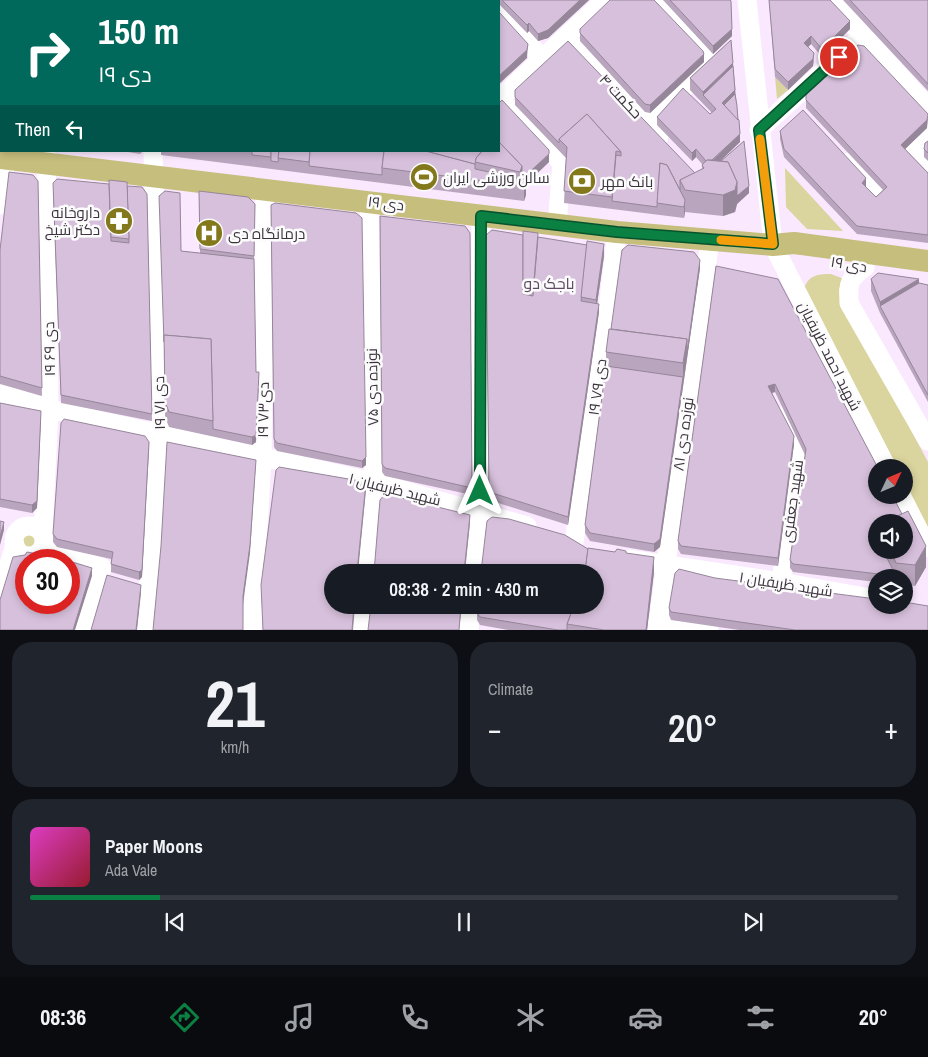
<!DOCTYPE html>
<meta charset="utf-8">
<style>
body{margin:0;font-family:"Archivo Narrow",Cairo,sans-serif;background:#20242c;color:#f1f3f6;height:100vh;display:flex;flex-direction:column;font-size:19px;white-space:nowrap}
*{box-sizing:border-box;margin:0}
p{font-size:16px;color:#9ea1a6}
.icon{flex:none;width:28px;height:28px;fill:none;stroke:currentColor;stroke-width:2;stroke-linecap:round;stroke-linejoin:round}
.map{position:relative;height:630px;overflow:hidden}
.details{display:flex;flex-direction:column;gap:12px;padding:12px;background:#0d0f14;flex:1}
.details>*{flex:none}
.hud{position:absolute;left:0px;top:0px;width:500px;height:152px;box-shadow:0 2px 8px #0003;background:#00695c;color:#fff;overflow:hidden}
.needle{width:32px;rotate:46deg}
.fabs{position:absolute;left:868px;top:459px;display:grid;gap:10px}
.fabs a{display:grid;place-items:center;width:45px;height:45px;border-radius:50%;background:#171b24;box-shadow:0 2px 8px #0003;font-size:25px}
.speed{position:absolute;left:15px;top:549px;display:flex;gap:10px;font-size:25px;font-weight:700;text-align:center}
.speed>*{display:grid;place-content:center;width:65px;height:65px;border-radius:50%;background:#171b24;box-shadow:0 2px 8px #0003;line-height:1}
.speed .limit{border:8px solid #d22;background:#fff;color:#111}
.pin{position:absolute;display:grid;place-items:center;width:42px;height:42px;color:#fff;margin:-21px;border:2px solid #fff;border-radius:50%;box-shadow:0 1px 5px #0007}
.me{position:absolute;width:55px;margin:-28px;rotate:0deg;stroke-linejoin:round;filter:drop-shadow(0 0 4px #0008)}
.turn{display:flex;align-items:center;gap:18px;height:105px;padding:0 15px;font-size:22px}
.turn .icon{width:65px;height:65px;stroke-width:2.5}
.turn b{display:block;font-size:35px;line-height:42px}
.then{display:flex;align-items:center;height:48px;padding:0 15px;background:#0003;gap:10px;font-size:19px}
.big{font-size:38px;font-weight:600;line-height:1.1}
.details .tile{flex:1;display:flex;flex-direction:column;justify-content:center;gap:8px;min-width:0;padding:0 18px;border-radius:20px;background:#20242c}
.details .dial{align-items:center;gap:0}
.dial b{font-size:65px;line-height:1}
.song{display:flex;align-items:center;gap:15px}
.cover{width:60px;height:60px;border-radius:8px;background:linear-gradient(135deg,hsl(310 70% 55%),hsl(350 70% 35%))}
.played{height:5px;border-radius:2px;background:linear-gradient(90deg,#0b8043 15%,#363941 15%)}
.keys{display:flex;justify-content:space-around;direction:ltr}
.heat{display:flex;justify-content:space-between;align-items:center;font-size:28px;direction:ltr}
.details .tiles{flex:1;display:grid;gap:12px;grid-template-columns:1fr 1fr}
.tile:last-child{grid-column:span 2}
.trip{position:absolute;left:324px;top:564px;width:280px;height:50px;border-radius:25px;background:#171b24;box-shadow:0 2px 8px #0003;font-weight:600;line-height:50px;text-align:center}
.menu{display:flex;height:80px;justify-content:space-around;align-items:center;background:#090b0e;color:#9ea1a6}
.menu .icon{width:35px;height:35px}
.menu .selected{color:#0b8043}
.menu b{font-size:22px;color:#f1f3f6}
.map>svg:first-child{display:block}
</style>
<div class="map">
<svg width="928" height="630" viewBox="0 0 928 630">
<rect width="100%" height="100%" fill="#fae8fe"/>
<g fill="#dad49e">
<polygon points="775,77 788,90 777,99"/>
<polygon points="785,168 843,231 807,229 786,207"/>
<path d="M831,274l13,5 -5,10 1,8 88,165v67l-24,-48v-13l-7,-1 -93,-179c5,-13 14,-14 27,-14z"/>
<circle cx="29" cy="541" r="10"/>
</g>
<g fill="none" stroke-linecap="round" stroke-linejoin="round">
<g stroke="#fff" stroke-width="19">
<polyline points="237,0 238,1"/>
<polyline points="359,0 361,1"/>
<polyline points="747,0 773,245 887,468"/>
<polyline points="831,0 928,107"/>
<polyline points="34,1 35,0"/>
<polyline points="499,12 542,58"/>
<polyline points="565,37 659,137"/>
<polyline points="499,99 562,163 557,225"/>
<polyline points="499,99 605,0"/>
<polyline points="647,123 711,63 653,0"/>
<polyline points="759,130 863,35"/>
<polyline points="928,134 910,151 928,171"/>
<polyline points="849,162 881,196"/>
<polyline points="0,205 6,158"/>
<path d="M865,267c-16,13 -17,14 -16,36l79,138"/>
<polyline points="0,393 49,409 374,482 527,526"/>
<polyline points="901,495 928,548"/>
<circle cx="29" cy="541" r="15"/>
<polyline points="43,534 49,409 46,151"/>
<polyline points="574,542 606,324 617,232"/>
<polyline points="42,549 102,567 83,630"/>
<polyline points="628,559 781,582 876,599"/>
<polyline points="366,572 374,482 369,201"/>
<polyline points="474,572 480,511 481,216"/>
<polyline points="781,582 799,449 782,416"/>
<polyline points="0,592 15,545"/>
<polyline points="658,622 709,630"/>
<polyline points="145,630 160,435 153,151"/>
<polyline points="252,630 262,458 265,190"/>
<polyline points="361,630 363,605"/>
<polyline points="469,630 471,605"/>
<polyline points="657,630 710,240"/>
</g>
<polyline stroke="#c6be7d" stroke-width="22" points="0,158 617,232 773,245 794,243 928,261"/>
</g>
<g fill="#b9a5bd" fill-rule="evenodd">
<polygon points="0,0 21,0 20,1 1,1 1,15 0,15"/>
<polygon points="118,0 229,0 231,1 119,1"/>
<polygon points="241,0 354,0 355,1 242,1"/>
<polygon points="495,0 589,0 548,38 538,41 529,31 527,33 499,4 499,1 496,1"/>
<polygon points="663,0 730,0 732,36 713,54"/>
<polygon points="769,0 830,0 850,29 822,57 811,44 808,47 814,61 813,66 788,90 775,77"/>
<polygon points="843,0 928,0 928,91"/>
<rect x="0" y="21" width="1" height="117"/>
<polygon points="580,29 704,62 650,113 645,112 580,41"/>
<polygon points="731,40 740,142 720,161 749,193 737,204 735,212 723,216 685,212 684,218 564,203 566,158 515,105 515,90 695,173 702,169 702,164 696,157 692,161 657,125 657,117 710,114 712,113 690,90 690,78"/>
<polygon points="806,93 927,128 905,149 928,173 928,243 857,234 784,157 780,139 780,131 866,186 866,187 876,197 883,190 806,108"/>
<polygon points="928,141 928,161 924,157 924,149"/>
<polygon points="549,150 549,162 526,184 526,195 524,201 161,155 161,151 499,151"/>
<polygon points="122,151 143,151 140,154"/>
<polygon points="38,181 42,396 0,384 0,250"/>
<polygon points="127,186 147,194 152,421 61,403 53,191"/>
<polygon points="199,191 255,204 254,262 256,372 259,380 256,442 252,445 169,427 165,417 164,350 181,251 200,253"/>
<polygon points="271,205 366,465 362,468 277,451 274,447"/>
<polygon points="380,216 470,233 472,495 385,476 382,472"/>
<polygon points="486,235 538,237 604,256 597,304 599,312 568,525 489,500"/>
<path d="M716,266l210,301 -11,19 -11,-1v-7h-28v4l-83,-10 -3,-4v-8l15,-105 -30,-63 -3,1 22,51 -16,122 -97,-12 -3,-5v-8zM876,522l28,28h-28z"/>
<polygon points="700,268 660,547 654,552 590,541 585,533 585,525 606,366 606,352 611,329"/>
<polygon points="871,279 919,283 928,285 928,402 880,313 871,291"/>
<polygon points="0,403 41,419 37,508 32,513 0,507"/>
<polygon points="149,450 142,577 139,580 111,572 111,559 57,547 53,542 53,534"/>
<polygon points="588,549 626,553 654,572 647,630 508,630 480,625 477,620 477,613"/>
<polygon points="715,578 928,630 739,630 671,620 669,615 669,608"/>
</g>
<g fill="#96869a">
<polygon points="13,0 21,0 20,1 12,1"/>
<polygon points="580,0 589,0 548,38 538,41 538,34"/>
<polygon points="850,21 850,29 822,57 822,49"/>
<polygon points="529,23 529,31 527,33 527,25"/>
<polygon points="732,29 732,36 713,54 713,46"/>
<polygon points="811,36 811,44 804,51 804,43"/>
<polygon points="528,44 527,58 499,84 499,76"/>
<polygon points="814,53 813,66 788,90 788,82"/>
<polygon points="704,54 704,62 650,113 650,105"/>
<polygon points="733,63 733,74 703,95 703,103 703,92"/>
<polygon points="735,90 735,98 724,109 722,103"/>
<polygon points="928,118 927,128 901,153 901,145"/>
<polygon points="740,134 740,142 709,172 709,164"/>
<polygon points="696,149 696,157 692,161 692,153"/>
<polygon points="549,154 549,162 526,184 526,195 524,201 524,186 522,180"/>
<polygon points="522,166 522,186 520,185 520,172"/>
<polygon points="866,178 866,186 862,191 862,183"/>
<polygon points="737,182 749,186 749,193 737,204 735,212 723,216 723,195"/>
<polygon points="685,200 685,212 684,218 684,207"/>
<polygon points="604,244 604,256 596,311 596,300"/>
<polygon points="700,260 700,268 660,547 654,552 654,544 683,377 683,363"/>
<polygon points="919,279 919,291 880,306 880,302"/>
<polygon points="599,304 599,312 568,525 568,517"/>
<polygon points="259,372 256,442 252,445 252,437"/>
<polygon points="775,384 775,392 768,394 768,386"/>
<polygon points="41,411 37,508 32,513 32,505"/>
<polygon points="794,436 794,444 778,566 778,558"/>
<polygon points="149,442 142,577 139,580 139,572"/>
<polygon points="366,457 366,465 362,468 362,461"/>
<polygon points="256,460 250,553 243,604 243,596"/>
<polygon points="366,482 366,490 358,572 357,572"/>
<polygon points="470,515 470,523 465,572 464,572"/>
<polygon points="4,522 4,530 0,545 0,537"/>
<polygon points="926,546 926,567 915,586 915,565"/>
<polygon points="654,557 654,572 647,630 646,630"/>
<polygon points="92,568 92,576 75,630 73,630"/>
<polygon points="141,585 141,593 137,630 136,630"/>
<polygon points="354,605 355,605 353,630 352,630"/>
<polygon points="461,605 462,605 459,630"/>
</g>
<g fill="#d7c0dc" stroke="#96869a">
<polygon points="0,0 13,0 12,1 1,1 1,7 0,7"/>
<polygon points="51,0 109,0 110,1 52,1"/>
<polygon points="125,0 229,0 231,1 126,1"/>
<polygon points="248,0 354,0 355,1 250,1"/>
<polygon points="380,0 488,0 489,1 381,1"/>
<polygon points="502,0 580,0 548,30 538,34 529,23 527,25"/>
<polygon points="610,0 654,0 703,51 704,54 650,105 645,104 580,33 580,29"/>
<polygon points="670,0 730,0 731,1 732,29 713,46"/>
<polygon points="769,0 830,0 850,21 822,49 811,36 804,43 814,53 813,59 788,82 775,69"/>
<polygon points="850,0 928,0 928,84"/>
<polygon points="499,12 528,44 527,50 499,76"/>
<polygon points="0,21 1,21 1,104 0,116"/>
<polygon points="731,40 733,63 703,92 690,78"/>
<polygon points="568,41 695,173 680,180 680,190 667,165 660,163 657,207 612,201 616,155 621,156 621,152 587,114 559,139 559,143 515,97 515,90"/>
<polygon points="858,45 864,46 928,114 927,120 901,145 928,173 928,235 857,226 784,149 780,131 803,110 866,178 862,183 876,197 887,187 806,100 806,93"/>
<polygon points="733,66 735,90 722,103 739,120 740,134 712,160 707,160 706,161 696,149 692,153 657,117 683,88 710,114 716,109 703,95"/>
<polygon points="735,94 737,106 738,120 724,105"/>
<polygon points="502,100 549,150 549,154 522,179 522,166 499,142 499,103"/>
<polygon points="1,104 1,127 0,126"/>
<polygon points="587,114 621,152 616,151 612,197 564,191 567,147 559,139"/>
<polygon points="744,141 749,186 737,196 737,182 728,162 721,161"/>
<polygon points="928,141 928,153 924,149 925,143"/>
<polygon points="499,142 522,166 520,172 475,162 476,158 482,151 499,151"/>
<polygon points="252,151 271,151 271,157 252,155"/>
<polygon points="271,151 279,151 278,162 271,161"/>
<polygon points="279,151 310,151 309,162 278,158"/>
<polygon points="310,151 384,151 382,168 382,175 309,166"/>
<polygon points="384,151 426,151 475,164 475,169 526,180 524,186 382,168"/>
<polygon points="426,151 482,151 476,158 475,164"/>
<polygon points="707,160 728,162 737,182 735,190 723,195 685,190 680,180 704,168 702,165"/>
<polygon points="660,163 667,165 685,200 684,207 657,203"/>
<polygon points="9,172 33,175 38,181 42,388 0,376 0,250"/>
<polygon points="57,179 109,184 111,241 129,243 127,186 142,187 147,194 152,414 61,395 53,183"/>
<polygon points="109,180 127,182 129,239 111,237"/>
<polygon points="165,191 180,193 181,251 254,259 256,372 259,372 256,435 252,437 213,429 211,339 164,335 164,342 159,196"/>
<polygon points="199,191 248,197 255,204 254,256 200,249"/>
<polygon points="275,203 356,213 362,218 366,457 362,461 277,443 274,439 271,205"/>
<polygon points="380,216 465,226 470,233 472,488 385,468 382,464"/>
<polygon points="492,230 523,235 523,294 533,296 538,237 587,245 581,301 599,304 568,517 489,492 486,235"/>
<polygon points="523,231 538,233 533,292 523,291"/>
<polygon points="587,241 604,244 596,300 581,297"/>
<polygon points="628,245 694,252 700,260 687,353 687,339 611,329 622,250"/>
<polygon points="716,266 778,279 878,468 876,468 876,495 892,495 902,514 885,522 876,522 876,550 883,550 896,576 793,564 790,560 806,449 775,384 768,386 794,436 778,558 681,546 678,541"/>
<polygon points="878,273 919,279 880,302 871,279"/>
<polygon points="919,283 928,285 928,395 880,306"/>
<polygon points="609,329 687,339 683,363 606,352"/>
<polygon points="164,335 211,339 213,421 169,412 165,402"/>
<polygon points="606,366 683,377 660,539 654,544 590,533 585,525"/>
<polygon points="0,403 41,411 37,501 32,505 0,499"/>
<polygon points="64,419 145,436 149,442 142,570 139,572 111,564 113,552 57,539 53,534 61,423"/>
<polygon points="167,442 256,460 250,545 243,596 243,630 153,630 161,546"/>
<polygon points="279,467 366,482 357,572 332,572 332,605 354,605 352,630 263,630 261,585 276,470"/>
<polygon points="385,494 470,515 464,572 374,572 380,500"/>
<polygon points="908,511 926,546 915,565 896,563 890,550 904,550 904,522 885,522"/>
<polygon points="492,517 509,519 565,535 588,549 585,572 481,572 487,521"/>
<polygon points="0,521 4,522 0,537"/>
<polygon points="588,548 615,552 617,549 626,551 626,553 654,557 646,630 604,630 567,624 574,605 595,605 595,572 585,572"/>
<polygon points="27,552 54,557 65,560 26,560 26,602 69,602 69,561 92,568 73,630 0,630 0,600 13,557 25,555"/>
<polygon points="679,569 715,578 876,599 876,605 904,605 904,602 928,606 928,630 795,630 671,612 669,608 675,573"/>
<polygon points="107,575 141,585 136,630 91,630"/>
<polygon points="371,605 461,605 459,630 368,630"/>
<polygon points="478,605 574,605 567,624 567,630 558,630 480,617 477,613"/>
</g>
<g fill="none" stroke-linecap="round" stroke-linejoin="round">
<defs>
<polyline id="route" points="480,491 481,216 617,232 773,244 759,130 839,57"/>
</defs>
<use href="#route" stroke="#07532c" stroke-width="12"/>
<use href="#route" stroke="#0b8043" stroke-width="9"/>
<polyline stroke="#f59e0b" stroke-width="9" points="721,240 773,244 760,139"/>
</g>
<defs>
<symbol id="stadium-disc" viewBox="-11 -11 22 22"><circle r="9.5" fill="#83781c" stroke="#fcfcfc"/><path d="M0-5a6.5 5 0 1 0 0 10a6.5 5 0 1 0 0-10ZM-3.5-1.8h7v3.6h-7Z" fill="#fff"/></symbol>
<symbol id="bank-disc" viewBox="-11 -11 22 22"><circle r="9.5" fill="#83781c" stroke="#fcfcfc"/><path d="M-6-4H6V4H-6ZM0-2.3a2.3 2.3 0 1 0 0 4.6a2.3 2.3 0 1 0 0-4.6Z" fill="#fff"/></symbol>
<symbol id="pharmacy-disc" viewBox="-11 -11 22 22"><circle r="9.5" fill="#83781c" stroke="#fcfcfc"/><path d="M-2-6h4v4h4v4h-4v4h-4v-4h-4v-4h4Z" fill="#fff"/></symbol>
<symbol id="hospital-disc" viewBox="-11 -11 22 22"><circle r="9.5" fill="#83781c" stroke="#fcfcfc"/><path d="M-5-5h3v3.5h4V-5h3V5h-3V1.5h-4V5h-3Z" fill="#fff"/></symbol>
</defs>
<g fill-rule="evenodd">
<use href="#stadium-disc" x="408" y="161" width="32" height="32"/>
<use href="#bank-disc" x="566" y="165" width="32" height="32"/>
<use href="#pharmacy-disc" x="103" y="205" width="32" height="32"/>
<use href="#hospital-disc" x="193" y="217" width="32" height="32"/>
</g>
<g text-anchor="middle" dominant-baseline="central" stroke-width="5" stroke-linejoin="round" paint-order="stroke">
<g font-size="15" fill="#3c333e" stroke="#fcfcfc">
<text transform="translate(621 96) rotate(47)">حکمت ۴</text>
<text transform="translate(386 203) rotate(7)">۱۹ دی</text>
<text transform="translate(849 264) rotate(9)">۱۹ دی</text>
<text transform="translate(49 349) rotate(-91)">۱۹ دی ۶۹</text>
<text transform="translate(830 356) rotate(63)">شهید احمد ظریفیان</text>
<text transform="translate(372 387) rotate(-91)">نوزده دی ۷۵</text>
<text transform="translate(597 387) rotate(-82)">۱۹ دی ۷۹</text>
<text transform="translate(159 403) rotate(-91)">۱۹ دی ۷۱</text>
<text transform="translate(263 410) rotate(-89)">۱۹ دی۷۳</text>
<text transform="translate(683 434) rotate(-82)">نوزده دی ۸۱</text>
<text transform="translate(395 489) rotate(14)">شهید ظریفیان ۱</text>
<text transform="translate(792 501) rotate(-82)">شهید جعفری</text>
<text transform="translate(786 584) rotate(9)">شهید ظریفیان ۱</text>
</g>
<g font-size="15" fill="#3c333e" stroke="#fcfcfc" text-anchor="start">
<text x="443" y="177">سالن ورزشی ایران</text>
<text x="601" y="181">بانک مهر</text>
<text x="100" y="212" text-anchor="end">داروخانه<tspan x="100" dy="17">دکتر شیخ</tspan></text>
<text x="228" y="233">درمانگاه دی</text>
</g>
<g font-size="16" fill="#604c64" stroke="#fcfcfc">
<text x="549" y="283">باجک دو</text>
</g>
</g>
</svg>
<div class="fabs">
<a><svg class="needle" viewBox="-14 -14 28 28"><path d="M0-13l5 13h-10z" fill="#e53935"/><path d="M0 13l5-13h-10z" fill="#9ea1a6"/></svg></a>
<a><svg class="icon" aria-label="sound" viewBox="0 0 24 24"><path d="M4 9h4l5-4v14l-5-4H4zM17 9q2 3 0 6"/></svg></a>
<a><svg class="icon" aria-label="layers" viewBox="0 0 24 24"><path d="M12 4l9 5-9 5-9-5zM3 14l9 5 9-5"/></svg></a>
</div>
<div class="speed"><div class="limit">30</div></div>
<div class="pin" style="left:839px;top:57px;background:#d93025"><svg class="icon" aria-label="arrive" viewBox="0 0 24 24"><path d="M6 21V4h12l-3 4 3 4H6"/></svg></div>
<svg class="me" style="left:480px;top:491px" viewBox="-20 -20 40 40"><path d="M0-17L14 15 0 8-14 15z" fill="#0b8043" stroke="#fff" stroke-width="4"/></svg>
<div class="trip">08:38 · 2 min · 430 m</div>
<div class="hud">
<div class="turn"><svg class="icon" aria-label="right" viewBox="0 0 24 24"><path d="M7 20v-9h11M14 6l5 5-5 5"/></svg><div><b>150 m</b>۱۹ دی</div></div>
<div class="then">Then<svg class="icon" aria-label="left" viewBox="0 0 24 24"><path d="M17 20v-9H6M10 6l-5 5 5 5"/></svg></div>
</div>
</div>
<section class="details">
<div class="tiles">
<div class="tile dial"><b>21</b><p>km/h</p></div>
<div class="tile"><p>Climate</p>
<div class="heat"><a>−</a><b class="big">20°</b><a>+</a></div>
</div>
<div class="tile">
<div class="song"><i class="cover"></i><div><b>Paper Moons</b><p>Ada Vale</p></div></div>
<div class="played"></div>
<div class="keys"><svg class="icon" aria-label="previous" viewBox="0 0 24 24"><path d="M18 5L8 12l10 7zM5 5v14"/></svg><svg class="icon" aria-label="pause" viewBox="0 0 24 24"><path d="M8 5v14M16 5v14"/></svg><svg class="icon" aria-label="next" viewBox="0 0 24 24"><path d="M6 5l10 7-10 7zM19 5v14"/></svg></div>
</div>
</div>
</section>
<nav class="menu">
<b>08:36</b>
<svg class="icon selected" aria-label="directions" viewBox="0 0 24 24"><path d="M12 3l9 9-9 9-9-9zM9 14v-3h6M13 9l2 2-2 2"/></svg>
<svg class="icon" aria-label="music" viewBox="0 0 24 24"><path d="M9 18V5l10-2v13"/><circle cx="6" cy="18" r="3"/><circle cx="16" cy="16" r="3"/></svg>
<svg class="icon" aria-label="phone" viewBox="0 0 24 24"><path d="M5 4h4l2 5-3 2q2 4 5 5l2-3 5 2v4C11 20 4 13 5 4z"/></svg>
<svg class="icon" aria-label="climate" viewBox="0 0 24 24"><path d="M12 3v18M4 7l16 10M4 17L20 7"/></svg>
<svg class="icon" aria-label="car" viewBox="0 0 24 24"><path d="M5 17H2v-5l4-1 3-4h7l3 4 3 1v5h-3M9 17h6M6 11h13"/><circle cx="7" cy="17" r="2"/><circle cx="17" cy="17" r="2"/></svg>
<svg class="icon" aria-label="filters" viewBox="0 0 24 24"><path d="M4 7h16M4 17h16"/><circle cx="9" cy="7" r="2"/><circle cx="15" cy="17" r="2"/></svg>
<b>20°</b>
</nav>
